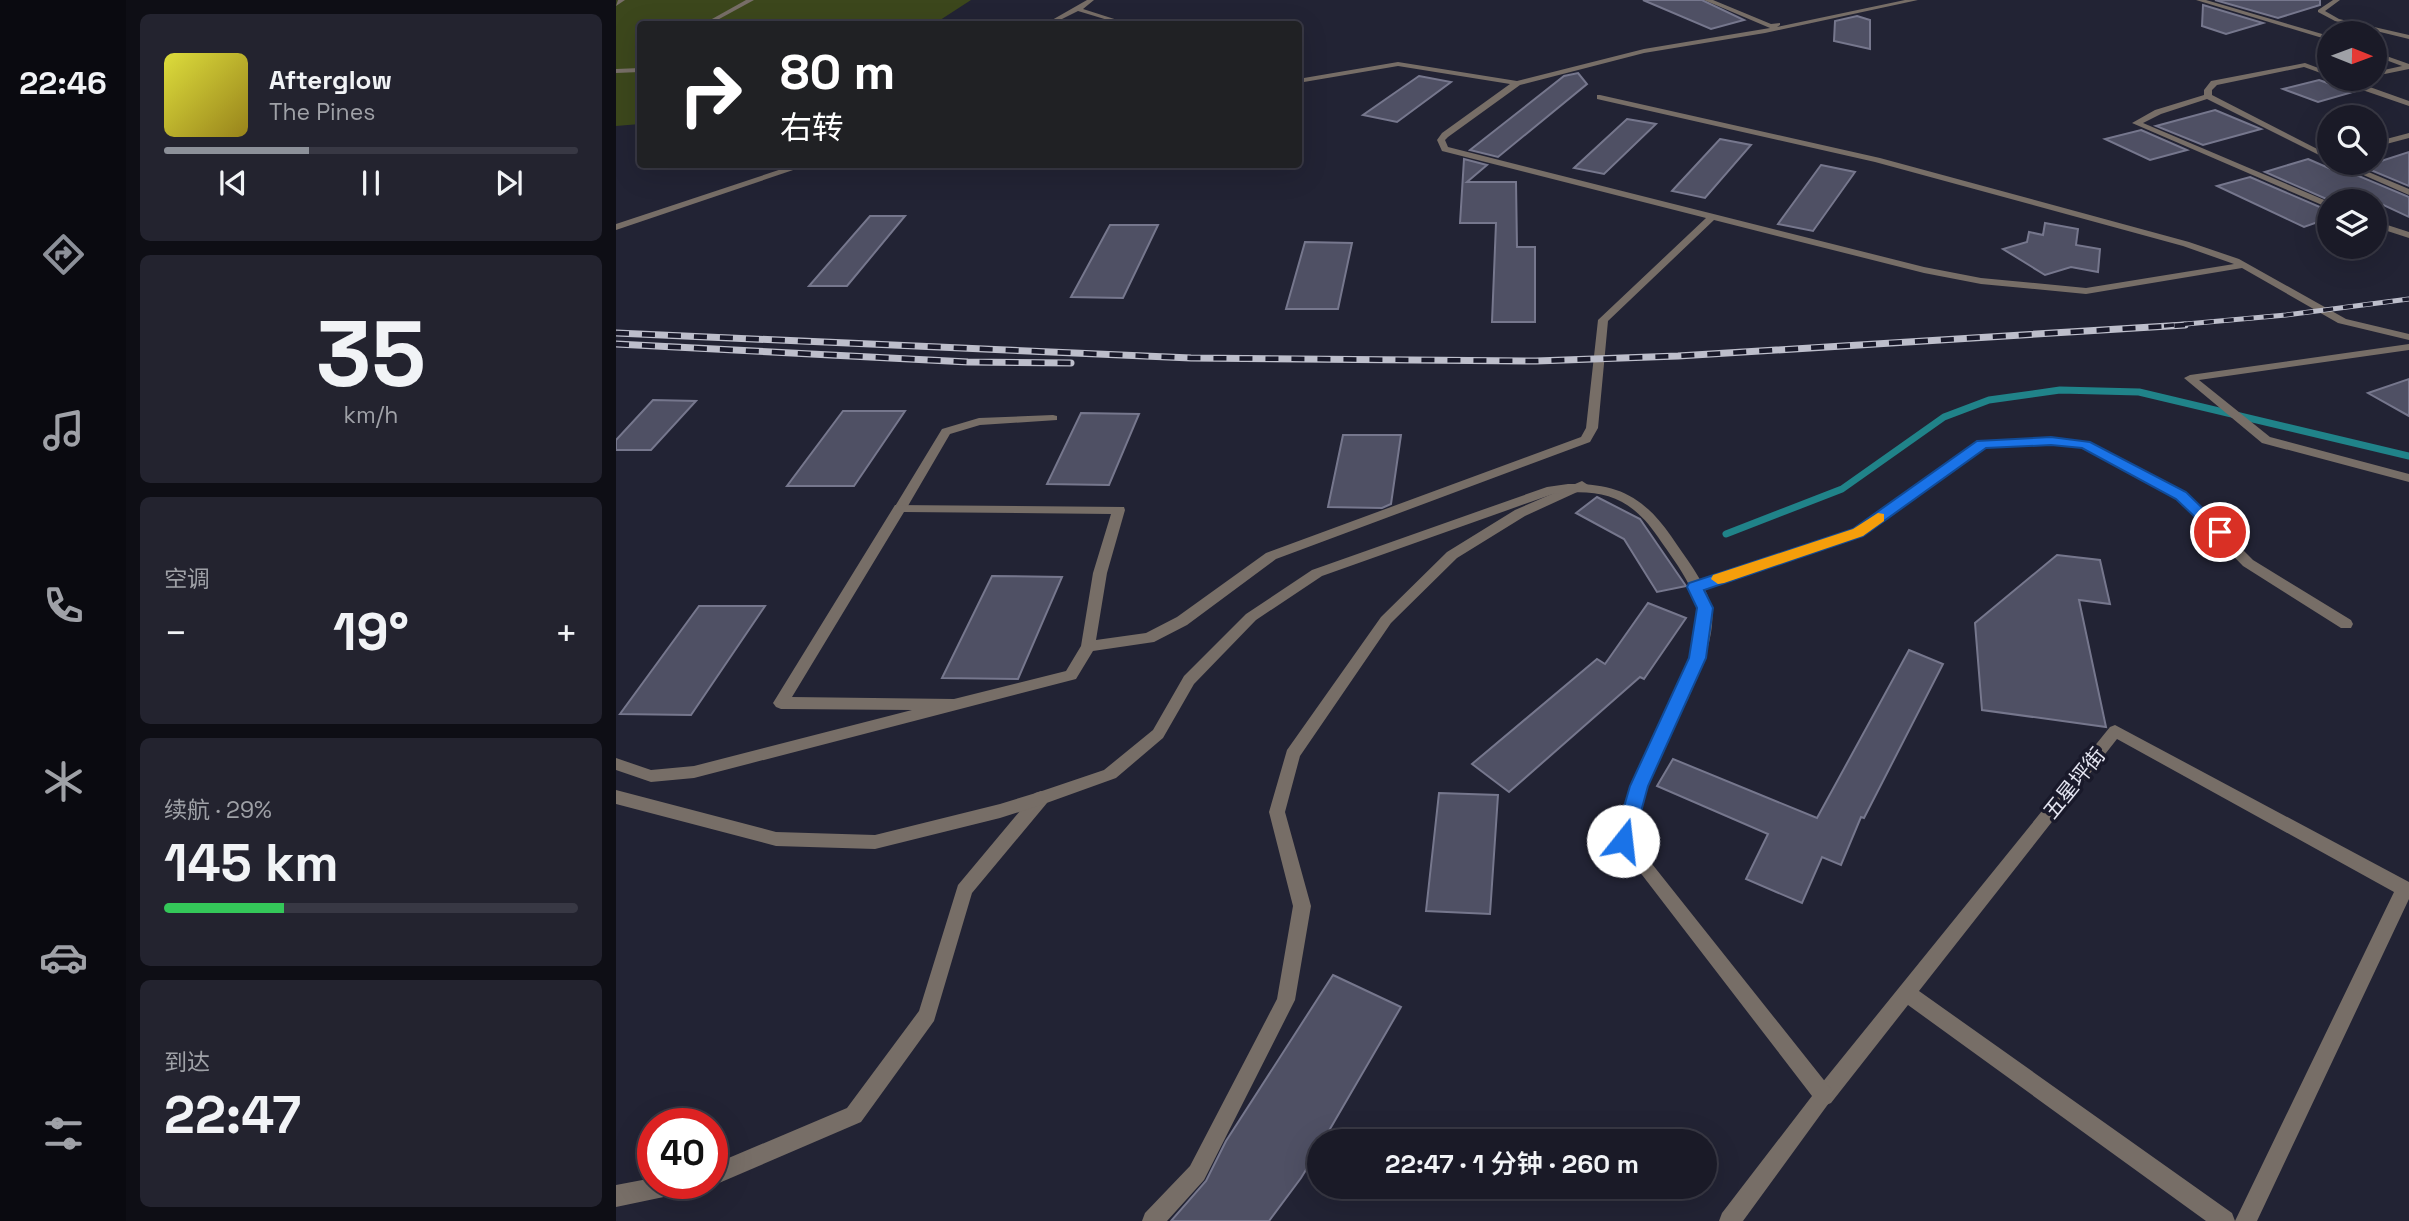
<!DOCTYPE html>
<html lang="zh">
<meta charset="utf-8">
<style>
body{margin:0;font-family:"Space Grotesk","Noto Sans SC",sans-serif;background:#23232f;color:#f1f3f6;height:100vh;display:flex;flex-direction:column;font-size:26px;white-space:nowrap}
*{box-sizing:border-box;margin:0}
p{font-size:23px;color:#9fa1a7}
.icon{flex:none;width:38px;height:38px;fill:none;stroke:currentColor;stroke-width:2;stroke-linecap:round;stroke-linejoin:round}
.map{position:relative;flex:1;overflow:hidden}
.side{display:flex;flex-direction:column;gap:14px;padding:14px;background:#0e0e15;width:490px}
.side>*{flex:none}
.banner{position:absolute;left:21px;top:21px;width:665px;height:147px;border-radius:7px;box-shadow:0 7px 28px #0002,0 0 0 2px #383844;background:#202124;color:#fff;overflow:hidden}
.needle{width:46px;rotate:91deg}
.controls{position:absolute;left:1701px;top:21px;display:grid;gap:14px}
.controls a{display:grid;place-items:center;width:70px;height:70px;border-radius:50%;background:#1a1a27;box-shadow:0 7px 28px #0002,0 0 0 2px #383844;font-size:35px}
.speed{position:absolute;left:21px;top:1108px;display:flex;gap:14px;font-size:35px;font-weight:700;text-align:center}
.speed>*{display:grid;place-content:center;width:91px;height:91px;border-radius:50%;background:#1a1a27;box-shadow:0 7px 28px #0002,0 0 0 2px #383844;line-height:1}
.speed .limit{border:10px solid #d22;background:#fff;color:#111}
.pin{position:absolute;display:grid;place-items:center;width:60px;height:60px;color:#fff;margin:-30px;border:4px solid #fff;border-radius:50%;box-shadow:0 2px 7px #0007}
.me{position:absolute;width:77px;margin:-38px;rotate:16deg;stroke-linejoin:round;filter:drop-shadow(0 0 5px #0008)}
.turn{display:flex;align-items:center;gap:24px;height:147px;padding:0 28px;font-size:32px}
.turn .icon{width:91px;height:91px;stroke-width:2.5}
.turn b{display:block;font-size:49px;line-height:60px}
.big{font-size:52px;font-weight:600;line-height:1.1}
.side .card{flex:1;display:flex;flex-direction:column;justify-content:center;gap:10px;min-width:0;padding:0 24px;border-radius:10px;background:#23232f}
.side .dial{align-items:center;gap:0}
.dial b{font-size:91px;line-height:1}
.song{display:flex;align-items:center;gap:21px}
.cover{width:84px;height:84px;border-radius:10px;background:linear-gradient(135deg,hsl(60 70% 55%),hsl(50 70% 35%))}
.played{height:7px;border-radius:4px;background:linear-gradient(90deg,#8c9099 35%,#383844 35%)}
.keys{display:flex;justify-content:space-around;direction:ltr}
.heat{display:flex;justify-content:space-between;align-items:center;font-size:38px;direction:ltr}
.charge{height:10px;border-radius:5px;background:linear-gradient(90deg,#34c759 29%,#383844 0)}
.trip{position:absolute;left:691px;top:1129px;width:410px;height:70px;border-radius:35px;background:#1a1a27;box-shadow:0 7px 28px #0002,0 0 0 2px #383844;font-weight:600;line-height:70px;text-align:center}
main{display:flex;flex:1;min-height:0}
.tab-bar{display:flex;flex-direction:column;width:126px;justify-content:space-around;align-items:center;background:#0a0a10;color:#9fa1a7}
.tab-bar .icon{width:49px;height:49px}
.tab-bar .on{color:#8c9099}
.tab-bar b{font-size:32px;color:#f1f3f6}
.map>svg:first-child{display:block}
</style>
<main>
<nav class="tab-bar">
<b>22:46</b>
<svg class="icon on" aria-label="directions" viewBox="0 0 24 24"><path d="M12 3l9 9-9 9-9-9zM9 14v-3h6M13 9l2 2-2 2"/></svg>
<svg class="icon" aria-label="music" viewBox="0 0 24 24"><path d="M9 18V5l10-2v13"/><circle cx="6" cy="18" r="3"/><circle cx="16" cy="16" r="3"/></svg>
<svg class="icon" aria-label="phone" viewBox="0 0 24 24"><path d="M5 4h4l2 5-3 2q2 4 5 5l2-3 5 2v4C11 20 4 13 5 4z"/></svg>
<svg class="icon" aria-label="climate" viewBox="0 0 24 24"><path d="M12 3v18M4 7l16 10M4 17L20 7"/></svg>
<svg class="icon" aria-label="car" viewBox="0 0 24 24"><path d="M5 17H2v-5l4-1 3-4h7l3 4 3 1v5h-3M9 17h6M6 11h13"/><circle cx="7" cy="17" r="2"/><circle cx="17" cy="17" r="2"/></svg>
<svg class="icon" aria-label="filters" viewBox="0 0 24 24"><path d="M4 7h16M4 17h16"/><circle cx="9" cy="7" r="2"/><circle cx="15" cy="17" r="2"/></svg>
</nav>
<section class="side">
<div class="card">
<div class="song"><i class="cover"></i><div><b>Afterglow</b><p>The Pines</p></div></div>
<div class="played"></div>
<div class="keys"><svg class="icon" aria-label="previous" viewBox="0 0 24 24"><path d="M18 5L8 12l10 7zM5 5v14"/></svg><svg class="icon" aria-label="pause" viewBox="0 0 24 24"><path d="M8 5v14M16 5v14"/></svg><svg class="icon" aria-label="next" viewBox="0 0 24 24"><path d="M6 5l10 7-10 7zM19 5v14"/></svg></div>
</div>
<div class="card dial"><b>35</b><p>km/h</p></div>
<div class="card"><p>空调</p>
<div class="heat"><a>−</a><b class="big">19°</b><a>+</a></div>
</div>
<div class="card"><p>续航 · 29%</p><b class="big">145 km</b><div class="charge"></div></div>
<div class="card"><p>到达</p><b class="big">22:47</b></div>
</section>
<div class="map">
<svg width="1793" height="1221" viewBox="0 0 1793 1221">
<rect width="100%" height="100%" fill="#222334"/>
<polygon fill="#3c471c" points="0,0 355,0 318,24 24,24 24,124 0,126"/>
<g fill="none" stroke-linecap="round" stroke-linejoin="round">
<polyline stroke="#208389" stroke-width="7" points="1110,534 1226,489 1328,417 1373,400 1444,390 1523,392 1793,456"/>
</g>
<g fill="#4f5064" stroke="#76778d" stroke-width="2">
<polygon points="1027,0 1086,0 1128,20 1095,29"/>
<polygon points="1599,0 1704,0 1704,5 1662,18"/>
<polygon points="1587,5 1647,23 1610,34 1586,26"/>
<polygon points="1241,16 1254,20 1254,49 1218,41 1219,21"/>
<polygon points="962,73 971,84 882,157 854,150 948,76"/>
<polygon points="803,76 835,82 781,122 747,115"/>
<polygon points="1703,80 1737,92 1702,102 1667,89"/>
<polygon points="1599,110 1645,129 1587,145 1540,126"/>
<polygon points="1011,119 1040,124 988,174 958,168"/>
<polygon points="1525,130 1571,150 1534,160 1489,139"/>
<polygon points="1104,139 1135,145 1089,198 1056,191"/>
<polygon points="1793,152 1793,186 1745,166 1759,163"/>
<polygon points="848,159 871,165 851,182 900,182 901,247 919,247 919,322 876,322 880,223 844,223"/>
<polygon points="1692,159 1724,173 1731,171 1793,197 1793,217 1759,201 1715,201 1649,172"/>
<polygon points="1205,165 1239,172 1197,231 1162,224"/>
<polygon points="1634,177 1713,211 1713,218 1688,227 1601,186"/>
<polygon points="254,216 289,216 231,286 193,286"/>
<polygon points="1429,223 1462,229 1460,245 1484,249 1482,272 1455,267 1429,275 1387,249 1411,242 1413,232 1427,235"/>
<polygon points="494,225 542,225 507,298 455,297"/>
<polygon points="689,242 736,243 722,309 670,309"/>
<polygon points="1793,379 1793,416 1752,393"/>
<polygon points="37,400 80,401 35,450 0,450 0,440"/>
<polygon points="227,411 289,411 238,486 171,486"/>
<polygon points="465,413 523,414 493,485 431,484"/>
<polygon points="727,435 785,435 775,504 766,508 712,507"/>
<polygon points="981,497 1024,519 1070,586 1041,592 1008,539 960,513"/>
<polygon points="1441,555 1484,560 1494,604 1463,600 1490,727 1366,710 1359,623"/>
<polygon points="376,576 446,577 402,679 326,678"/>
<polygon points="1032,603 1070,618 1028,679 1024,677 893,792 856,764 981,659 989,664"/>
<polygon points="83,606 149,606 75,715 4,714"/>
<polygon points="1293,650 1327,664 1248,818 1245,817 1225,865 1206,857 1186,903 1130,879 1152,834 1041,786 1057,759 1201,818"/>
<polygon points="823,793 882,795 874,914 810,911"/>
<polygon points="717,975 785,1007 707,1141 704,1141 704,1147 685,1178 653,1221 555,1221 590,1181 610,1141"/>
</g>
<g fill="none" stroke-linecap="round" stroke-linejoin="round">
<g fill="#776e67" fill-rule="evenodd">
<polygon points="9,0 0,6 2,0"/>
<polygon points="130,0 138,0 94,24 87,24"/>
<polygon points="1717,0 1724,0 1709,11 1723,19 1793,35 1793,39 1719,21 1702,12 1702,10"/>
<polygon points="24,68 24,72 0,73 0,69"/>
<polygon points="437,415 441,416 441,420 364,425 334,434 289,511 279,511 278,508 326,429 363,418"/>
<polygon points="1435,437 1473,442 1569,492 1637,560 1735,620 1737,624 1735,628 1725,628 1627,566 1561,498 1466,448 1435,445 1369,447 1247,536 1084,590 1079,592 1072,587 1074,584 1237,530 1362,441"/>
</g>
<g fill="#776e67" fill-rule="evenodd">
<polygon points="471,0 478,0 467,9 514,24 505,24 462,11 436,24 429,24"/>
<path d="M1088,0h9l58,24 9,-1v2l-3,2 128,-27h13l-153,33 -121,20 -124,32 -72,52 -3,3 3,7 476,120 57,11 105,10 148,-24 -51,-18 -308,-84 -278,-63v-4h3l280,63 309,84 50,17 107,60 63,15v6l-71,-17 -96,-55 -156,26 -105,-10 -57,-11 -210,-53 -106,101 -10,107 -8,14 -314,117 -89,66 -33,17 -61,9 -17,28 -382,99 -43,4 -35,-12v-12l35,12 43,-4 218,-56 -131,-1 -5,-2 -3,-4 122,-198 229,2 1,3 -18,63 -11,67 50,-7 31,-16 89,-64 315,-116 5,-9 12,-108 108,-102 -264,-67 -5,-11 5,-7 68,-49 -112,-18 -100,17v-4l100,-17 119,19 127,-32 126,-21zM288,512l207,2 -18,59 -12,73 -15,25 -112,28 -162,-2z"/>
<polygon points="1580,0 1590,0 1713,36 1713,40"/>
<polygon points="1759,52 1793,64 1793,69 1759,76 1759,72 1786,66 1759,56"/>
<polygon points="1689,63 1713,72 1713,76 1688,67 1601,85 1596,90 1596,95 1713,155 1713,160 1591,99 1545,114 1527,123 1713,202 1713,208 1516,123 1539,110 1588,95 1588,90 1595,81"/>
<polygon points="1729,79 1741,79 1737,81 1793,101 1793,106 1726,83 1725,81"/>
<polygon points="1793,133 1793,138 1759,147 1759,142"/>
<polygon points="1720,163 1731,163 1793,189 1793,195"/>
<polygon points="181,164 195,164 0,230 0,224"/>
<polygon points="1759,221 1793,232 1793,238 1759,227"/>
<polygon points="1793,344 1793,350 1583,380 1654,437 1793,474 1793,482 1646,443 1568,378 1574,375"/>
<polygon points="966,481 972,485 970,488 909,516 841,558 775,623 684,756 669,812 695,906 679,1000 588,1180 551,1221 526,1221 529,1213 574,1166 661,999 677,906 653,812 671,750 765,617 831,552 899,510"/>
<polygon points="1499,725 1793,882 1793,899 1641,1221 1619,1221 1778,892 1501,739 1303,991 1616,1213 1619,1221 1590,1221 1292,1005 1215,1103 1208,1106 1201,1103 1198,1096 1201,1089 1494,727"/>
<polygon points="425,791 431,793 433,798 431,803 356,893 318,1021 245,1122 96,1186 89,1183 96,1183 96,1165 231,1108 303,1011 342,885 419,793"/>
<polygon points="37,1178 37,1183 73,1183 69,1190 62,1194 0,1207 0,1185"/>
</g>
<path fill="#776e67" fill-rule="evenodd" d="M952,484c49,-1 75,12 103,52 14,21 33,44 40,69 11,45 -46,135 -64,178 -7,18 -10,38 -14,57l198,249 3,7 -91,125h-24l3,-8 90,-117 -196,-255c4,-19 8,-38 15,-57 18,-45 75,-130 66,-177 -5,-25 -25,-49 -39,-70 -28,-41 -57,-49 -105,-43l-231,82 -66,44 -62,64 -31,54 -47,40 -75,27 -41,13 -125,31 -99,-3 -160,-42v-14l160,42 99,3 125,-31 39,-12 65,-22 49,-40 31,-54 62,-62 66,-44 235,-83z"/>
<defs>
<polyline id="rail-far1" points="1548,326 1670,315 1793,299"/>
<g id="rail">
<polyline points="0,333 575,358 920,361 1062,356 1569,325"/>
<polyline points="0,344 352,362 455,363"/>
</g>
</defs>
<use href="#rail-far1" stroke="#bdbecb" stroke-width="5"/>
<use href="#rail" stroke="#bdbecb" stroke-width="7"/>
<use href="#rail-far1" stroke="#19192a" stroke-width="3.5" stroke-dasharray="10" stroke-linecap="butt"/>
<use href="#rail" stroke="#19192a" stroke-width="4.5" stroke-dasharray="13" stroke-linecap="butt"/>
</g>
<polygon fill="#1a73e8" stroke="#114b97" stroke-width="2" points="1435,437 1474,442 1570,492 1611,532 1604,537 1599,536 1560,499 1466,448 1435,445 1370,448 1247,536 1088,590 1097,608 1090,658 1032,786 1017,841 1014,846 1001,846 998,841 1014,786 1073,658 1081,608 1071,587 1073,583 1237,529 1361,441"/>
<polygon fill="#f59e0b" points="1262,513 1268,514 1268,521 1247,536 1108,583 1102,584 1095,579 1097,575 1237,529"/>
<g text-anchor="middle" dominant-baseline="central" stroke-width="7" stroke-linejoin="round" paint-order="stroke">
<g font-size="21" fill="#e3e4f0" stroke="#19192a">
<text transform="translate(1458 783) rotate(-51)">五星坪街</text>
</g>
</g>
</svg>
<div class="controls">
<a><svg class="needle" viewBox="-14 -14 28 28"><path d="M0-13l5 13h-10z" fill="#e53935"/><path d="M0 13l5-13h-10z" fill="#9fa1a7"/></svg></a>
<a><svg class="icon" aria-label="search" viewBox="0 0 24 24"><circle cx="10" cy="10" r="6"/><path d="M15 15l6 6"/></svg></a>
<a><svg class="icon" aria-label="layers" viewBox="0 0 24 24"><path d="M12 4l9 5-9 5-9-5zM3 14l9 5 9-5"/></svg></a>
</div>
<div class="speed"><div class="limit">40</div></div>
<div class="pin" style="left:1604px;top:532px;background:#d93025"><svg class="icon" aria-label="arrive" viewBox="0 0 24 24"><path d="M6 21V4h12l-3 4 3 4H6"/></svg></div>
<svg class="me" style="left:1007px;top:841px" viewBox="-20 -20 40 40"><circle r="19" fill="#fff"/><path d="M0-13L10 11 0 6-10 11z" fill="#1a73e8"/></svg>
<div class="trip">22:47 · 1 分钟 · 260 m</div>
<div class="banner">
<div class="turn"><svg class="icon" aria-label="right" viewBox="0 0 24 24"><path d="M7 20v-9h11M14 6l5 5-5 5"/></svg><div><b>80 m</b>右转</div></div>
</div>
</div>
</main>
